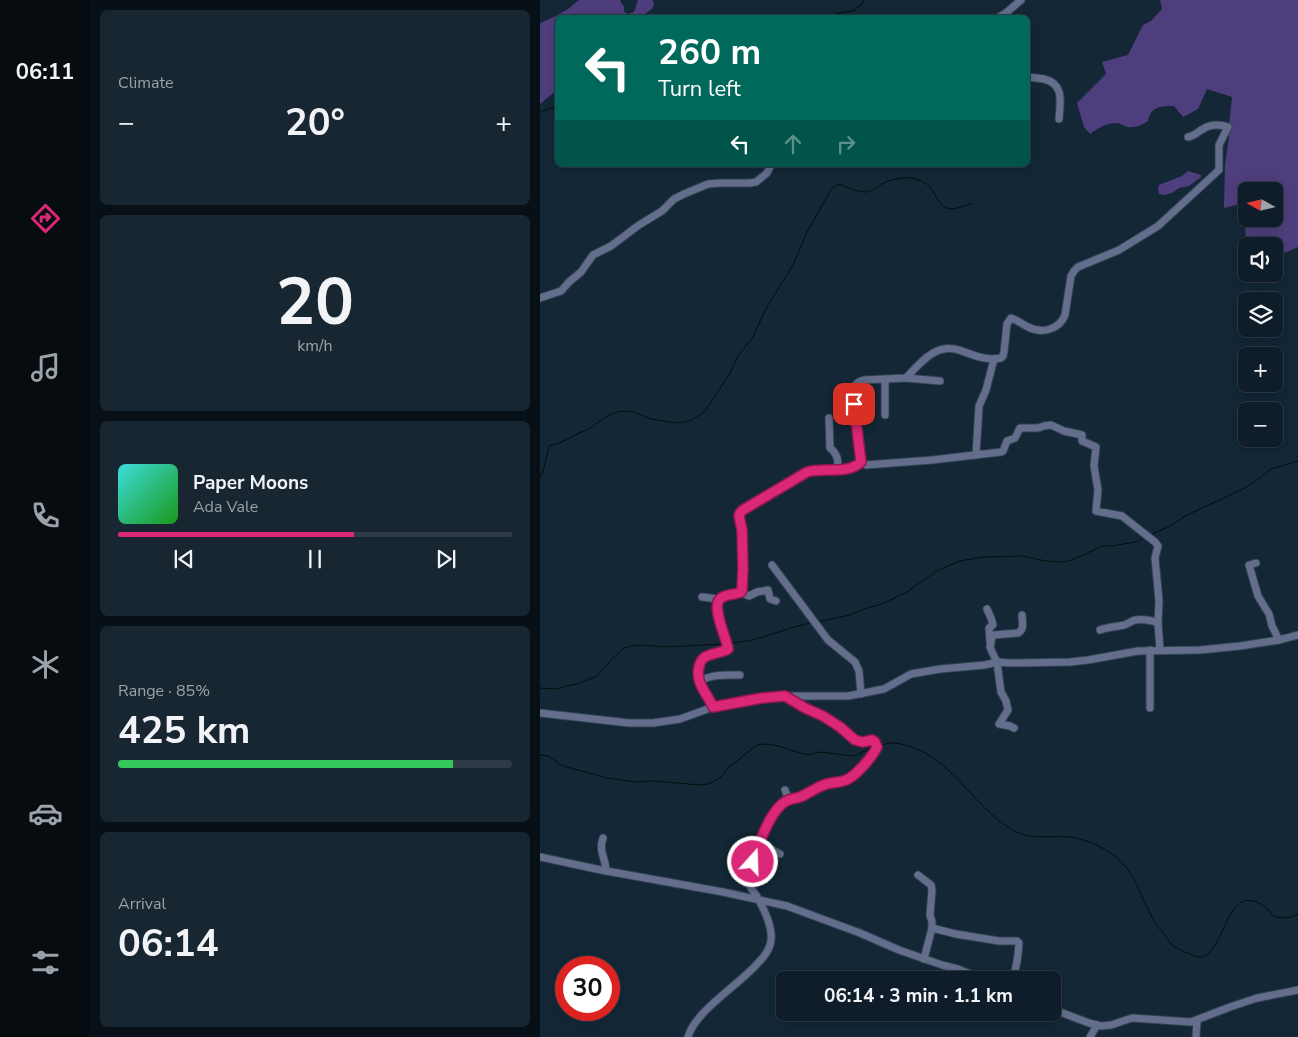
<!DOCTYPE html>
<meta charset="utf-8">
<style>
body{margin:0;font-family:"Nunito Sans",sans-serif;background:#172631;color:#f1f3f6;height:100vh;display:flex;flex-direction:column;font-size:19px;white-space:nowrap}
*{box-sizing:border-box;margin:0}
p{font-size:16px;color:#9ba2a8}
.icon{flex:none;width:28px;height:28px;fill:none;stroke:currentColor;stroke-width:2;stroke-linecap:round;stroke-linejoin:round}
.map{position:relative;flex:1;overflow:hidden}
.side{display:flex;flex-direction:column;gap:10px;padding:10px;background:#081017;width:450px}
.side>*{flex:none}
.guide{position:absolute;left:15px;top:15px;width:475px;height:152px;border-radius:8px;box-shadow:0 2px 12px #0003,0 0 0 1px #2e3b46;background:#00695c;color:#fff;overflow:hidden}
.needle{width:32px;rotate:278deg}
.tools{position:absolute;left:698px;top:182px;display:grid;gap:10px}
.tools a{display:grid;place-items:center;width:45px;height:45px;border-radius:8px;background:#0e1d29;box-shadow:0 2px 12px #0003,0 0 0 1px #2e3b46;font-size:25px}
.speed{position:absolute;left:15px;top:956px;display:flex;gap:10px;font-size:25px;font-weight:700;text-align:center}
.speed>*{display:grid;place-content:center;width:65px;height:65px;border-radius:50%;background:#0e1d29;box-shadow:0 2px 12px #0003,0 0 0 1px #2e3b46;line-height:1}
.speed .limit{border:8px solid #d22;background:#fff;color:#111}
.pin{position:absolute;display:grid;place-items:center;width:42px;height:42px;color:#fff;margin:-21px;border-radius:10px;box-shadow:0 2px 8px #0006}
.me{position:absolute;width:55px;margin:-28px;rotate:20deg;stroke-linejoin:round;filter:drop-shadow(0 0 4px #0008)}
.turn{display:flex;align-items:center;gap:18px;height:105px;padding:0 20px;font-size:22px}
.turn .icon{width:65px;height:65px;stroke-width:2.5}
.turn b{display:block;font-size:35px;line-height:42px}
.lanes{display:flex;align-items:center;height:48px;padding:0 20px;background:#0003;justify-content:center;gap:25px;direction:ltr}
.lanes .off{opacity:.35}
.big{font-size:38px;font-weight:700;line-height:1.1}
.side .tile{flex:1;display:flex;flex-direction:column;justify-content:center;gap:8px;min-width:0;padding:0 18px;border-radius:8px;background:#172631}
.side .dial{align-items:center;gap:0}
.dial b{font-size:65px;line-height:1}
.song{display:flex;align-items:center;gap:15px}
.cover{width:60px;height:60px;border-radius:8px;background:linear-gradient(135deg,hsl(180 70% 55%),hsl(120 70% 35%))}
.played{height:5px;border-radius:2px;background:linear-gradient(90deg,#db2777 60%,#2e3b46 60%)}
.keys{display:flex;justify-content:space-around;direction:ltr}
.heat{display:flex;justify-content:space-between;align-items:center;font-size:28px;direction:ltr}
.charge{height:8px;border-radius:4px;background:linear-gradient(90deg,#34c759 85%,#2e3b46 0)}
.trip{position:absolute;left:236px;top:971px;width:285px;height:50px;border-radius:8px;background:#0e1d29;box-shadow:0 2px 12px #0003,0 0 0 1px #2e3b46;font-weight:700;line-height:50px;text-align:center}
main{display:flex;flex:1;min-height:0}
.tab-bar{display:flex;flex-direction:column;width:90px;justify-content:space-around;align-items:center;background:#060c10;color:#9ba2a8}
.tab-bar .icon{width:35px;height:35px}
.tab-bar .on{color:#db2777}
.tab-bar b{font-size:22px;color:#f1f3f6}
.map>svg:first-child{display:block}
</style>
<main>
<nav class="tab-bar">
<b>06:11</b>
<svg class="icon on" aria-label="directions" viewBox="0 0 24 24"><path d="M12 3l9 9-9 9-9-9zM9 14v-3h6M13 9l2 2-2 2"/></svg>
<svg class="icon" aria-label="music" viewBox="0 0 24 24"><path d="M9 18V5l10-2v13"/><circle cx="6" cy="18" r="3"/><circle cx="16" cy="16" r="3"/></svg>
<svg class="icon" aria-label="phone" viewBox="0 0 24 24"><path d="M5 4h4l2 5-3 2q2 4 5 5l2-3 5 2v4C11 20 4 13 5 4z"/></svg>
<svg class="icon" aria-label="climate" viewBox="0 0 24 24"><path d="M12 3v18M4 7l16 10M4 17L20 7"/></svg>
<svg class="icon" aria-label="car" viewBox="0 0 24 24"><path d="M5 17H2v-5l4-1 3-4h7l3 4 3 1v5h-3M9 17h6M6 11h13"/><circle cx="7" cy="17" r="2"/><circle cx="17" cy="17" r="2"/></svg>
<svg class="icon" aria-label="filters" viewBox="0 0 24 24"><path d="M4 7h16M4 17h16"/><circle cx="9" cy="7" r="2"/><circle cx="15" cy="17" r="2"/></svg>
</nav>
<section class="side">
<div class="tile"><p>Climate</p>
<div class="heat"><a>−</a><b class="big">20°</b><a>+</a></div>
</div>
<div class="tile dial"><b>20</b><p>km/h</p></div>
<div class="tile">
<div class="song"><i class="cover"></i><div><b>Paper Moons</b><p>Ada Vale</p></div></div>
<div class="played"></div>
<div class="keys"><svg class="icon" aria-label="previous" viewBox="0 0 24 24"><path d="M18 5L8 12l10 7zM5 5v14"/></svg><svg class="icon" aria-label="pause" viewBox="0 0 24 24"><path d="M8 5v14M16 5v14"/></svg><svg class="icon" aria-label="next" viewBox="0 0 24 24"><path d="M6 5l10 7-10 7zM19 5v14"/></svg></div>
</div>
<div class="tile"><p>Range · 85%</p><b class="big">425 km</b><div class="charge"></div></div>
<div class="tile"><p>Arrival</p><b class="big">06:14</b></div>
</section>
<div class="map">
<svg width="758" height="1037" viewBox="0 0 758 1037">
<rect width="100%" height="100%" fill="#132737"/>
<g fill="#4f3e7d" fill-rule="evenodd">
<polygon points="39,0 80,0 84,7 84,12 88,14 94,12 98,0 112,0 114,3 113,8 101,17 18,18 17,90 0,104 0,23 14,17 28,9"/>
<path d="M620,0h138v247l-11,5 -13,3v-9h-28v15l-2,1 2,-21 -2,-34 -8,-2 -12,3 1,-43 4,-28v-13l3,-27 -25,-8 -9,20 -15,8 -9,-11c-13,0 -23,0 -26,15 -6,4 -13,7 -20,6 -4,-1 -7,-4 -12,-4 -10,0 -18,5 -26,11l-6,-7 -7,-24 29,-29 -4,-12 26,-7 15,-30 8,-4 11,-12zM706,191h28v28h-28z"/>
<polygon points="648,171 661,175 661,177 649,186 639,188 632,193 625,195 619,194 618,189 619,185 642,176"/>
</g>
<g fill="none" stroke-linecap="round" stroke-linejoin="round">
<g stroke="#020e0e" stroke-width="1">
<polyline points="282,18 304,12 313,11 323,3 324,0"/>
<path d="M0,113c5,-4 11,-6 18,-4"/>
<path d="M0,478l3,-6 6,-26 13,-4 17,-9 8,-3 22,-15 8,-3 8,-1 9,1 17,7 25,4 8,-1 8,-2 14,-10 24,-37 8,-17 16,-21 11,-25 28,-45 14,-33 25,-44 7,-4c8,3 18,8 26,8 8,0 13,-7 21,-10 8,-3 18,-5 26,-4 5,1 11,4 15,6 11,9 10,29 31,24 4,-1 9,-3 14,-5"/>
<polyline points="610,535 630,526 647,515 703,489 717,480 731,469 758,461"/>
<polyline points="277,622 310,615 324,609 342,604 367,592 395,572 419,561 444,557 482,556 506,561 523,562 532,560 563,546 571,546 596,542 604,538"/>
<path d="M190,643c29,-1 53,-15 81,-20"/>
<polyline points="0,688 15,689 40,683 57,676 74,657 84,648 92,646 101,645 124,647 184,644"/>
<path d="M340,746c3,-1 7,-3 11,-3 5,0 10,1 15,2 46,13 66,60 105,84 18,12 39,6 59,8 16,2 32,10 45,19 19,15 26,41 37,61 3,6 7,11 11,16 3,4 6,8 9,12 4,3 9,5 13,7 5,2 10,5 15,5 23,-1 25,-64 54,-56 9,3 15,9 20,16l14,1 10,-4"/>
<path d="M0,755l8,1 11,8 8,3 40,11 30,4 17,-1 46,4 8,-1 12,-6 9,-11 28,-22c17,-4 32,6 48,9l5,1 9,-3 35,4 19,-9"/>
</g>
<defs>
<g id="minor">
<polyline points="457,18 466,13 481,0"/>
<path d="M488,77c5,1 10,1 16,2 21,5 16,24 15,40"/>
<polyline points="0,298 21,291 29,282 41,272 53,255 71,246 99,225 122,211 134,199 144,194 168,184 181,183 210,183 216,182 227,173 231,165"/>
<polyline points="366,378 400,381"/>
<polyline points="345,415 345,379"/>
<path d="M289,418l1,30c8,6 8,12 8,22"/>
<polyline points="436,455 439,406 446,390 454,359"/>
<path d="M321,462c-1,-12 -10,-68 -6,-76 2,-4 5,-5 9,-6l42,-2c15,-16 31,-37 56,-27 13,5 25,10 39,7l2,-2 1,-4 3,-28 4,-6c6,2 11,6 17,9 14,7 31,3 37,-12l6,-39 3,-5 4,-4 41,-17 39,-24 61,-56v-25l9,-18c-8,-3 -18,-3 -25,2 -6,3 -8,7 -15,8"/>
<polyline points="716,563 709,565 718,596 729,614 732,626 739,640"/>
<polyline points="232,565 288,640 315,662 319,671 321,694"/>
<polyline points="201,592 209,596 217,592 228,590 230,599 236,601"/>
<polyline points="162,597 179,599"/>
<polyline points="447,609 451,618 453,625 449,628 450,642"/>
<path d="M560,630c7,-3 16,-3 24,-5 4,-1 7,-4 11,-5 7,-1 17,0 23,3l2,27"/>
<path d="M159,681c16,-7 23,-6 41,-6"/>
<path d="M173,707c-6,-14 -18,-24 -14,-40 1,-5 2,-7 6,-10 7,-4 16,-4 23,-8l-1,-5 -5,-14 -4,-28 4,-5 19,-5 1,-2 1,-22 -1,-38 -3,-14 1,-3 3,-3 64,-38c17,-5 40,2 54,-10l5,3 66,-5 69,-8 2,-1 4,-10 8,-3 5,-10h18l6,-2 7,-1 13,6 18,4v6l14,6 -2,19 4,24 -2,21 26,5 33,26 3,4 -3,12 4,43 -1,22"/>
<polyline points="610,708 610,650"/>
<polyline points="0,713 89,723 113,723 140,719 173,707 221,698 245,696 308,696 344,689 371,674 400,669 445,665 457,662 470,663 530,662 548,660 598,651 660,650 700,646 739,640 758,635"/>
<path d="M474,728l-4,-2 -11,-2 9,-14 -2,-9 -5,-9 -4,-30 -5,-10 -2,-5 2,-10 2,-2 24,-2c7,-4 4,-11 4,-18"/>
<polyline points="245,790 249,800"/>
<path d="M63,838c-5,14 3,20 3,33"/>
<polyline points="218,847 229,848 240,854"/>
<polyline points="0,857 61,870 183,892 247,906 320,933 359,950 402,965 418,969 445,980"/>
<polyline points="196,875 201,878 205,883 209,884"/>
<polyline points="378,875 391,885 392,890 390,915 392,922 392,928 384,959"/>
<path d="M392,928l24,6 43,7h18l2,2c-1,13 -2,26 -8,37"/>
<polyline points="512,1009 549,1023 561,1026 571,1025 592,1018 651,1022 690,1007 717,998 758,990"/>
<path d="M148,1037c7,-26 51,-52 70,-74 5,-5 10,-11 12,-18 5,-15 -7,-38 -14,-50 -3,-4 -7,-8 -7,-13 -3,-14 22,-66 32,-76 5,-6 13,-6 20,-9 8,-4 15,-10 23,-12 8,-3 16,-2 23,-5 9,-4 26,-24 30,-33l-2,-6 -3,-1 -9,2 -8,-2 -15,-13 -17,-11 -18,-8 -19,-12"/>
<polyline points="550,1037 557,1025"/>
<polyline points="656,1037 657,1020"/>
</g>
</defs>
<use href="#minor" stroke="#304352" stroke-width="9"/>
<use href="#minor" stroke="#646e8c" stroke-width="7"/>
</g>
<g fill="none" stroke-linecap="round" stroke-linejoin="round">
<defs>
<path id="route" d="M213,862c5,-17 16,-47 29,-58 5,-5 12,-5 18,-7 8,-3 15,-9 24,-12 7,-3 15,-2 22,-5 10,-4 27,-24 31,-33l-2,-5 -3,-2 -9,2 -8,-2 -15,-13 -17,-11 -18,-8 -20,-12 -23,2 -49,9c-6,-14 -18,-24 -14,-40 1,-5 2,-7 6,-10 7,-4 16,-4 23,-8 -1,-10 -18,-44 -7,-51 5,-4 14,-3 20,-6l1,-2 1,-22 -1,-38 -3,-14 1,-3 3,-3 64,-38c17,-5 40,3 54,-10l-7,-58"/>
</defs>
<use href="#route" stroke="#8e194d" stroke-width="12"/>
<use href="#route" stroke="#db2777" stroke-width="9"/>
</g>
</svg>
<div class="tools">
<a><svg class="needle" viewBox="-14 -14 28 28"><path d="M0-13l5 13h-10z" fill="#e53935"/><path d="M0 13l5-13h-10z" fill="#9ba2a8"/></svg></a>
<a><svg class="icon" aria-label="sound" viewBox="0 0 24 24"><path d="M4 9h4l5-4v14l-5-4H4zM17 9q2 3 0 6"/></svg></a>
<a><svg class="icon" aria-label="layers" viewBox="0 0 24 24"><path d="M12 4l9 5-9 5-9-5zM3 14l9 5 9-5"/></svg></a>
<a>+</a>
<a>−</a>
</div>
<div class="speed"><div class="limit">30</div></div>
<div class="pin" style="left:314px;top:404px;background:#d93025"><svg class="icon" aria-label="arrive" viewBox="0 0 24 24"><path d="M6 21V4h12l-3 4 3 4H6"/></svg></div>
<svg class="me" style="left:213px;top:862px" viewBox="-20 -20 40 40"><circle r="17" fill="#db2777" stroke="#fff" stroke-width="3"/><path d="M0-11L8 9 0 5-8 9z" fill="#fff"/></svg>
<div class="trip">06:14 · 3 min · 1.1 km</div>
<div class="guide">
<div class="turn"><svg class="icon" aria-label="left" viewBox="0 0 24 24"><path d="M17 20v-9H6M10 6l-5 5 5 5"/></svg><div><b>260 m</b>Turn left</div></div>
<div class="lanes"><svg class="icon" aria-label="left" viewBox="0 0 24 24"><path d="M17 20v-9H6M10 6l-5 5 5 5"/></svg><svg class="icon off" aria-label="ahead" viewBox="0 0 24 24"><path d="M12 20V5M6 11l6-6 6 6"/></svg><svg class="icon off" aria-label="right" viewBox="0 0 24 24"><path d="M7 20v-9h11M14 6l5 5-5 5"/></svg></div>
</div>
</div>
</main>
